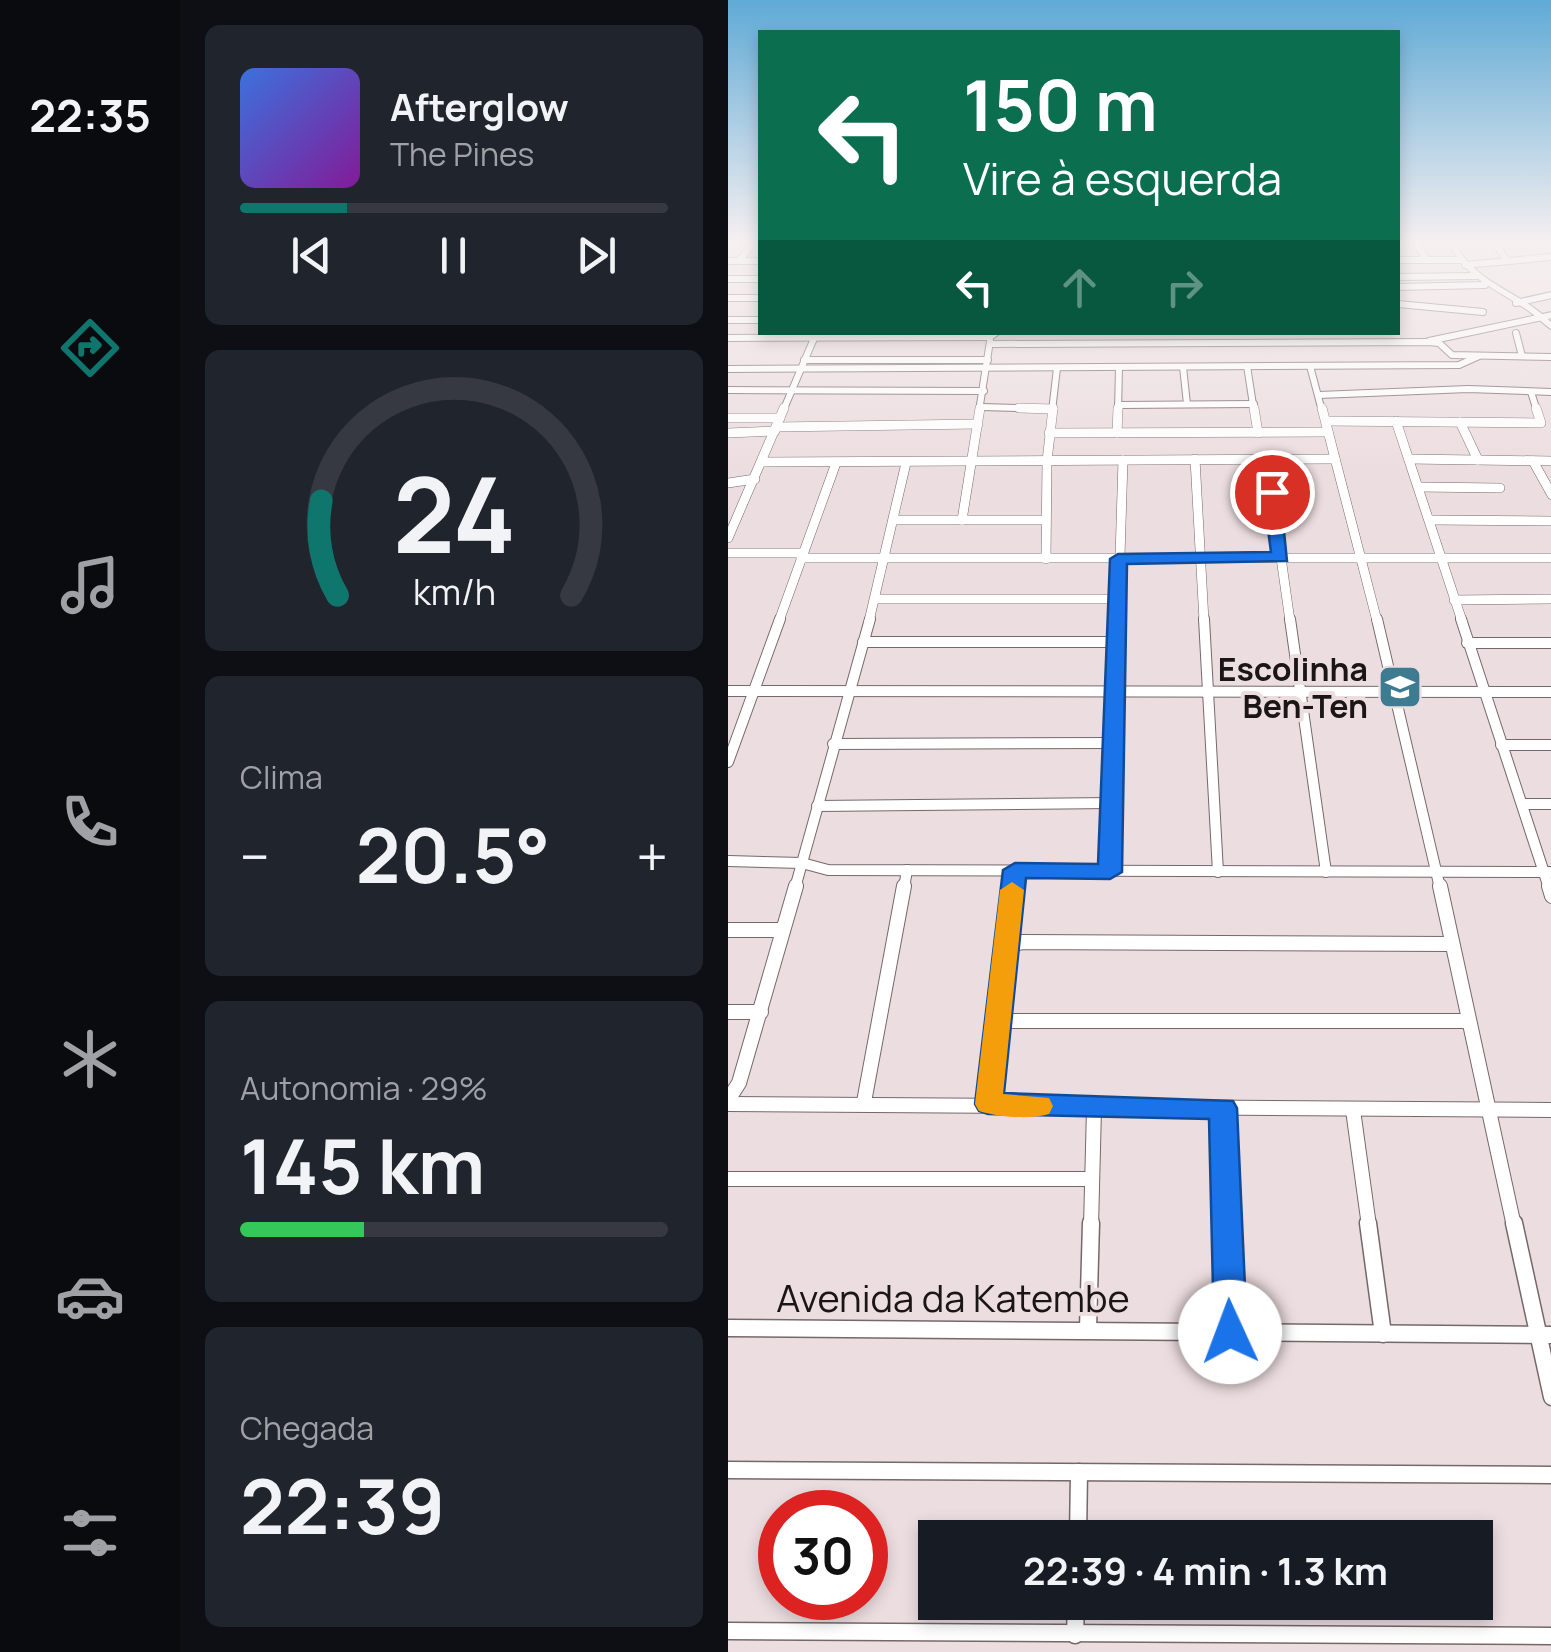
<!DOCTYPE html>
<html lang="pt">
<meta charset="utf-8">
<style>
body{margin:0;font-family:Manrope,sans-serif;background:#20242c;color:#f1f3f6;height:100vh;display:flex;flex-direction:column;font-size:38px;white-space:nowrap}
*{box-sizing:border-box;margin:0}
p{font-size:32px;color:#9ea1a6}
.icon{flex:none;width:55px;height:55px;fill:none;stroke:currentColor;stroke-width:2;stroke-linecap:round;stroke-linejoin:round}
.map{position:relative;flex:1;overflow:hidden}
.side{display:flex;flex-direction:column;gap:25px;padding:25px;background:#0d0f14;width:548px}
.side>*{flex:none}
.top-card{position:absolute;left:30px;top:30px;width:642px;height:305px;border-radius:0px;box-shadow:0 5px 15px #0003;background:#0b6e4f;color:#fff;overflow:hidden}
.speed{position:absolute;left:30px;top:1490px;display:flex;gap:20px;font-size:50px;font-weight:700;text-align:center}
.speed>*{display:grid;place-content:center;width:130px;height:130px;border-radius:50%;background:#171b24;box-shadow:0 5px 15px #0003;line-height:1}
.speed .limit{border:15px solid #d22;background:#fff;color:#111}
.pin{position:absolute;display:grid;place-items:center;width:85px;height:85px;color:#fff;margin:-42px;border:5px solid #fff;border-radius:50%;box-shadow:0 2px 10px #0007}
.me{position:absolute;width:110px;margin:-55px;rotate:358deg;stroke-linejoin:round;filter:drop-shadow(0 0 8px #0008)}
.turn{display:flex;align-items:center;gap:35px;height:210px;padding:0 40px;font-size:45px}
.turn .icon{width:130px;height:130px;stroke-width:2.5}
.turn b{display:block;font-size:70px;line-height:85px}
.lanes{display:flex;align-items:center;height:95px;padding:0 40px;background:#0003;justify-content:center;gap:50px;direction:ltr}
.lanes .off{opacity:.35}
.big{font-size:75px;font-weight:700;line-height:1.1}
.side .card{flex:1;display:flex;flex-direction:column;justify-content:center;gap:15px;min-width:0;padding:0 35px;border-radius:15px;background:#20242c}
.side .dial{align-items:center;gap:0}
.dial svg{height:260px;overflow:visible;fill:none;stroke:#363941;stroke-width:7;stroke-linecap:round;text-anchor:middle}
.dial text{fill:#f1f3f6;stroke:none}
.song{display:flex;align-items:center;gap:30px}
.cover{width:120px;height:120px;border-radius:15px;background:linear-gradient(135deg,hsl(220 70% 55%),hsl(290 70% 35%))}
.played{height:10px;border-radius:5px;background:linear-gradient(90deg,#0f766e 25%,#363941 25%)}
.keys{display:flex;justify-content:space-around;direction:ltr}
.heat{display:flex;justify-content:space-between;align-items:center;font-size:55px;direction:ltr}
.charge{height:15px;border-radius:8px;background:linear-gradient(90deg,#34c759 29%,#363941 0)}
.trip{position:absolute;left:190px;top:1520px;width:575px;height:100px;border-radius:0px;background:#171b24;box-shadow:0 5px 15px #0003;font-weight:700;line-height:100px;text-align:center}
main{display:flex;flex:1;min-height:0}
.dock{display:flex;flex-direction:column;width:180px;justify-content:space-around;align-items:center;background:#090b0e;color:#9ea1a6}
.dock .icon{width:70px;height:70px}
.dock .active{color:#0f766e}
.dock b{font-size:45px;color:#f1f3f6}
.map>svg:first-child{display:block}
</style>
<main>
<nav class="dock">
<b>22:35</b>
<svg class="icon active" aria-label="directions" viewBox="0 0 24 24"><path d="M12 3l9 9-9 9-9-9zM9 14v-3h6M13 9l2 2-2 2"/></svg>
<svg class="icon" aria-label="music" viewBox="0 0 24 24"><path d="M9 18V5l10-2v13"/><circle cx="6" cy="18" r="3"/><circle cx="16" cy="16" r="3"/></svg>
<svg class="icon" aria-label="phone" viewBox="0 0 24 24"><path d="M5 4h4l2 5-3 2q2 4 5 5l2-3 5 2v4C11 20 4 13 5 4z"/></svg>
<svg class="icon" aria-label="climate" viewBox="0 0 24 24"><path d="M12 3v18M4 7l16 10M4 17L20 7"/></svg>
<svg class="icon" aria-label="car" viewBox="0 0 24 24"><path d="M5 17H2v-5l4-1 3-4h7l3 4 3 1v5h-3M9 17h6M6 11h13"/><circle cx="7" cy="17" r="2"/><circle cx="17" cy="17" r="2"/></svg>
<svg class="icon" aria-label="filters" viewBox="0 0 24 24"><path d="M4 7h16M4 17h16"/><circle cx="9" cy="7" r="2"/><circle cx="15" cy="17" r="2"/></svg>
</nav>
<section class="side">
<div class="card">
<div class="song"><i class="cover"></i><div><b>Afterglow</b><p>The Pines</p></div></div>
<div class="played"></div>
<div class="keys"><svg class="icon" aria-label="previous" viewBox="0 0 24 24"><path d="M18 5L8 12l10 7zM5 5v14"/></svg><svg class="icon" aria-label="pause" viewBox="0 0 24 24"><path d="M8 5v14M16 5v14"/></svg><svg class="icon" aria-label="next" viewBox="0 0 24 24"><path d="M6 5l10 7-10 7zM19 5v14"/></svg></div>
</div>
<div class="card dial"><svg viewBox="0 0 100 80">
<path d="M14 69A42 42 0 1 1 86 69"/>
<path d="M14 69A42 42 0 0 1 9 40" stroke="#0f766e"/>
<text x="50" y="56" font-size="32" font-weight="700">24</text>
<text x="50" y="72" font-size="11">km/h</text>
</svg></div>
<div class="card"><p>Clima</p>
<div class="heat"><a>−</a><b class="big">20.5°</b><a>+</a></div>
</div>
<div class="card"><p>Autonomia · 29%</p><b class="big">145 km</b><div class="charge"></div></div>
<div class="card"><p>Chegada</p><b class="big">22:39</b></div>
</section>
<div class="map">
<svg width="824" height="1652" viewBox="0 0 824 1652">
<rect width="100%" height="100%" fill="#ecdde0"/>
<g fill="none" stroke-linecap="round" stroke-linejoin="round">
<defs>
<g id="minor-far4">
<polyline points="688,243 699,260"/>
<polyline points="767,243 779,261"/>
<polyline points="670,260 732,260"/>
<polyline points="0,261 32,261"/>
<polyline points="11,261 25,243"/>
<polyline points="737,265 824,257"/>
<polyline points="670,277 748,276"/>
<polyline points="0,279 32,279"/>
<polyline points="670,287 757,285"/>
<polyline points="0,298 32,298"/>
<polyline points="788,303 824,295"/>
<polyline points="670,304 755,312"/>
<polyline points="0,320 32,320"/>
<polyline points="788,333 794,356"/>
<polyline points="0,338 262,337 269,332"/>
<polyline points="701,341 824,315"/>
<polyline points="262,344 700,342 711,343 724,355 824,357"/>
<polyline points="76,360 260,360"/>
<polyline points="519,366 526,411"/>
<polyline points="582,366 594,411"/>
<polyline points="455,367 459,404"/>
<polyline points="0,369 731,365 751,356"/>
<polyline points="0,390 256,391"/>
<polyline points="803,392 809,411"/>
<polyline points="591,395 740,389 824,392"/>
<polyline points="390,405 526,404"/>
<polyline points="253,407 325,409"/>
<polyline points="55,411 87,336"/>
<polyline points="251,411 262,341"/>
<polyline points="324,411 329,368"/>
<polyline points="390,411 391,367"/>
</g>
<g id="minor-far3">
<polyline points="291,408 325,409"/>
<polyline points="526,408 530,433"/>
<polyline points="594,408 649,621"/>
<polyline points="0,418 52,418"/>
<polyline points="598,421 813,423 808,408"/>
<polyline points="668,421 734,621"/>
<polyline points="732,422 750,460"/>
<polyline points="48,427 250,424"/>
<polyline points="0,433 47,431"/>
<polyline points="321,433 600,432"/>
<polyline points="389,433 390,408"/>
<polyline points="467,459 476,621"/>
<polyline points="539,459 562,621"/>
<polyline points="681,459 824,461"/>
<polyline points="805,461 824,495"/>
<polyline points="36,462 607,459"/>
<polyline points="0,483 27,479"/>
<polyline points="691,487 772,488"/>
<polyline points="166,520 317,520"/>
<polyline points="234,520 252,408"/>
<polyline points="702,520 824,521"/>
<polyline points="0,538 56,408"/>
<polyline points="0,553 75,553"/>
<polyline points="73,558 824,558"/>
<polyline points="318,559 319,461 325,408"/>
<polyline points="147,599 390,599"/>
<polyline points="726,600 824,599"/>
<polyline points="51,621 108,463"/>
<polyline points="141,621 178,463"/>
<polyline points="390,621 395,460"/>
</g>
<g id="minor-far2">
<polyline points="476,619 490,872"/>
<polyline points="562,619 598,872"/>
<polyline points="649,619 712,888"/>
<polyline points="733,619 821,888"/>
<polyline points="135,642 390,642"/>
<polyline points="739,643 824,643"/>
<polyline points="0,691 824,692"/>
<polyline points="105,744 386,743"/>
<polyline points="773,745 824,745"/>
<polyline points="0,762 52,619"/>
<polyline points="794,804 824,804"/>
<polyline points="89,806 384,803"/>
<polyline points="0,861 74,863 142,619"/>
<polyline points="382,871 390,619"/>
<polyline points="67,888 74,863 100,870 824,872"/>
<polyline points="176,888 179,870"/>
<polyline points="285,888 287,871"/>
</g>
<g id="minor-far1">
<polyline points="712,886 786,1226"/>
<polyline points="821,886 824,896"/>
<polyline points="0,930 55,930"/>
<polyline points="277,947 294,942 724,944"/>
<polyline points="0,1012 33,1012"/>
<polyline points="271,1021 741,1021"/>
<polyline points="0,1100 11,1083 68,886"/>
<polyline points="136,1102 176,886"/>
<polyline points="0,1104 824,1110"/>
<polyline points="260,1104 285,886"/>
<polyline points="495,1109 499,1226"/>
<polyline points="625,1110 641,1226"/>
<polyline points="0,1179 364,1179"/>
<polyline points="363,1226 366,1109"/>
</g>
<g id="minor">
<polyline points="499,1223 502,1333"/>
<polyline points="640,1223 655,1334"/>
<polyline points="786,1223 824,1397"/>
<polyline points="0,1328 824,1335"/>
<polyline points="360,1329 363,1223"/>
<polyline points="0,1470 824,1475"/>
<polyline points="350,1538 351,1472"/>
<polyline points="0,1631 824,1636"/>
<polyline points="347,1635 348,1602"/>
</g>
<path id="tertiary" d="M720,243h6c26,44 64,46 98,80v7c-9,-6 -16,-14 -25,-20 -34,-23 -59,-30 -79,-67z"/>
</defs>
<use href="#minor-far4" stroke="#75686b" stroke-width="8"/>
<use href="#minor-far3" stroke="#75686b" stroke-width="10"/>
<use href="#minor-far2" stroke="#75686b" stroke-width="12"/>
<use href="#minor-far1" stroke="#75686b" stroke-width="16"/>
<use href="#minor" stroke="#75686b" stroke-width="19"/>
<use href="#tertiary" stroke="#75686b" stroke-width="2"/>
<use href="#minor-far4" stroke="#fff" stroke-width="6"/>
<use href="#minor-far3" stroke="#fff" stroke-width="9"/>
<use href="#minor-far2" stroke="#fff" stroke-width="10"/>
<use href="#minor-far1" stroke="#fff" stroke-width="14"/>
<use href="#minor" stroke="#fff" stroke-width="16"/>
<use href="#tertiary" fill="#fff" fill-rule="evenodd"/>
</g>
<linearGradient id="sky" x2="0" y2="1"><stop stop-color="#5faad6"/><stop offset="0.51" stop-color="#f6f0f1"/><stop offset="1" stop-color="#f6f0f1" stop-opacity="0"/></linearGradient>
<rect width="824" height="474" fill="url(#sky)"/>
<polygon fill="#1a73e8" stroke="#114b97" stroke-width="2.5" points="544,487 552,492 559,561 399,564 394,872 382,879 298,878 276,1093 505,1101 509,1108 519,1332 514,1342 502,1347 491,1342 486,1332 481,1119 260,1114 251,1111 247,1104 275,870 287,863 370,864 382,559 390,554 543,552 535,492"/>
<path fill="#f59e0b" d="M284,882l12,8 -21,204 46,4 4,8 -4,8c-20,6 -51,3 -70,-3l-4,-7 25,-214z"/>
<defs>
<symbol id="school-square" viewBox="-11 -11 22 22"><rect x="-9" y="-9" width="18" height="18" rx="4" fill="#3d7b91" stroke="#ecdde0"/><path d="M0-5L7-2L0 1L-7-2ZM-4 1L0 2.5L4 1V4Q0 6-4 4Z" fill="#fff"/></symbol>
</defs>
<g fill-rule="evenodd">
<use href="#school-square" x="647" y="662" width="50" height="50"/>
</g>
<g text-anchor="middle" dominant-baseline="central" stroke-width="8" stroke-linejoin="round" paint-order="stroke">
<g font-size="32" font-weight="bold" fill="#1a1516" stroke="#ecdde0" text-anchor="end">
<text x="640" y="669">Escolinha<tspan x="640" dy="37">Ben-Ten</tspan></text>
</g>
<g font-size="38" fill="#1a1516" stroke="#ecdde0">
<text x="225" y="1297">Avenida da Katembe</text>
</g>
</g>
</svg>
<div class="speed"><div class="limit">30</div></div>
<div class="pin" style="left:544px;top:492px;background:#d93025"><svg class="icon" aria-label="arrive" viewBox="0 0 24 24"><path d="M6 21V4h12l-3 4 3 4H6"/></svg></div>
<svg class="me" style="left:502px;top:1332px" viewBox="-20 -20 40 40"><circle r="19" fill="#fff"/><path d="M0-13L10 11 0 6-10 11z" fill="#1a73e8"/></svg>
<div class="trip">22:39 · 4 min · 1.3 km</div>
<div class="top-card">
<div class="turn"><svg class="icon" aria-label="left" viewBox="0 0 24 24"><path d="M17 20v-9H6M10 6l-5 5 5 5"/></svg><div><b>150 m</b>Vire à esquerda</div></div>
<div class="lanes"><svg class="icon" aria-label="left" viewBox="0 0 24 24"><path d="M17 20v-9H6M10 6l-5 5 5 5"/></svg><svg class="icon off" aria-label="ahead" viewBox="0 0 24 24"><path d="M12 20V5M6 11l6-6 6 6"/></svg><svg class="icon off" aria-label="right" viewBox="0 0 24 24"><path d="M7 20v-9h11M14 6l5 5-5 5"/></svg></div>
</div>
</div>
</main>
